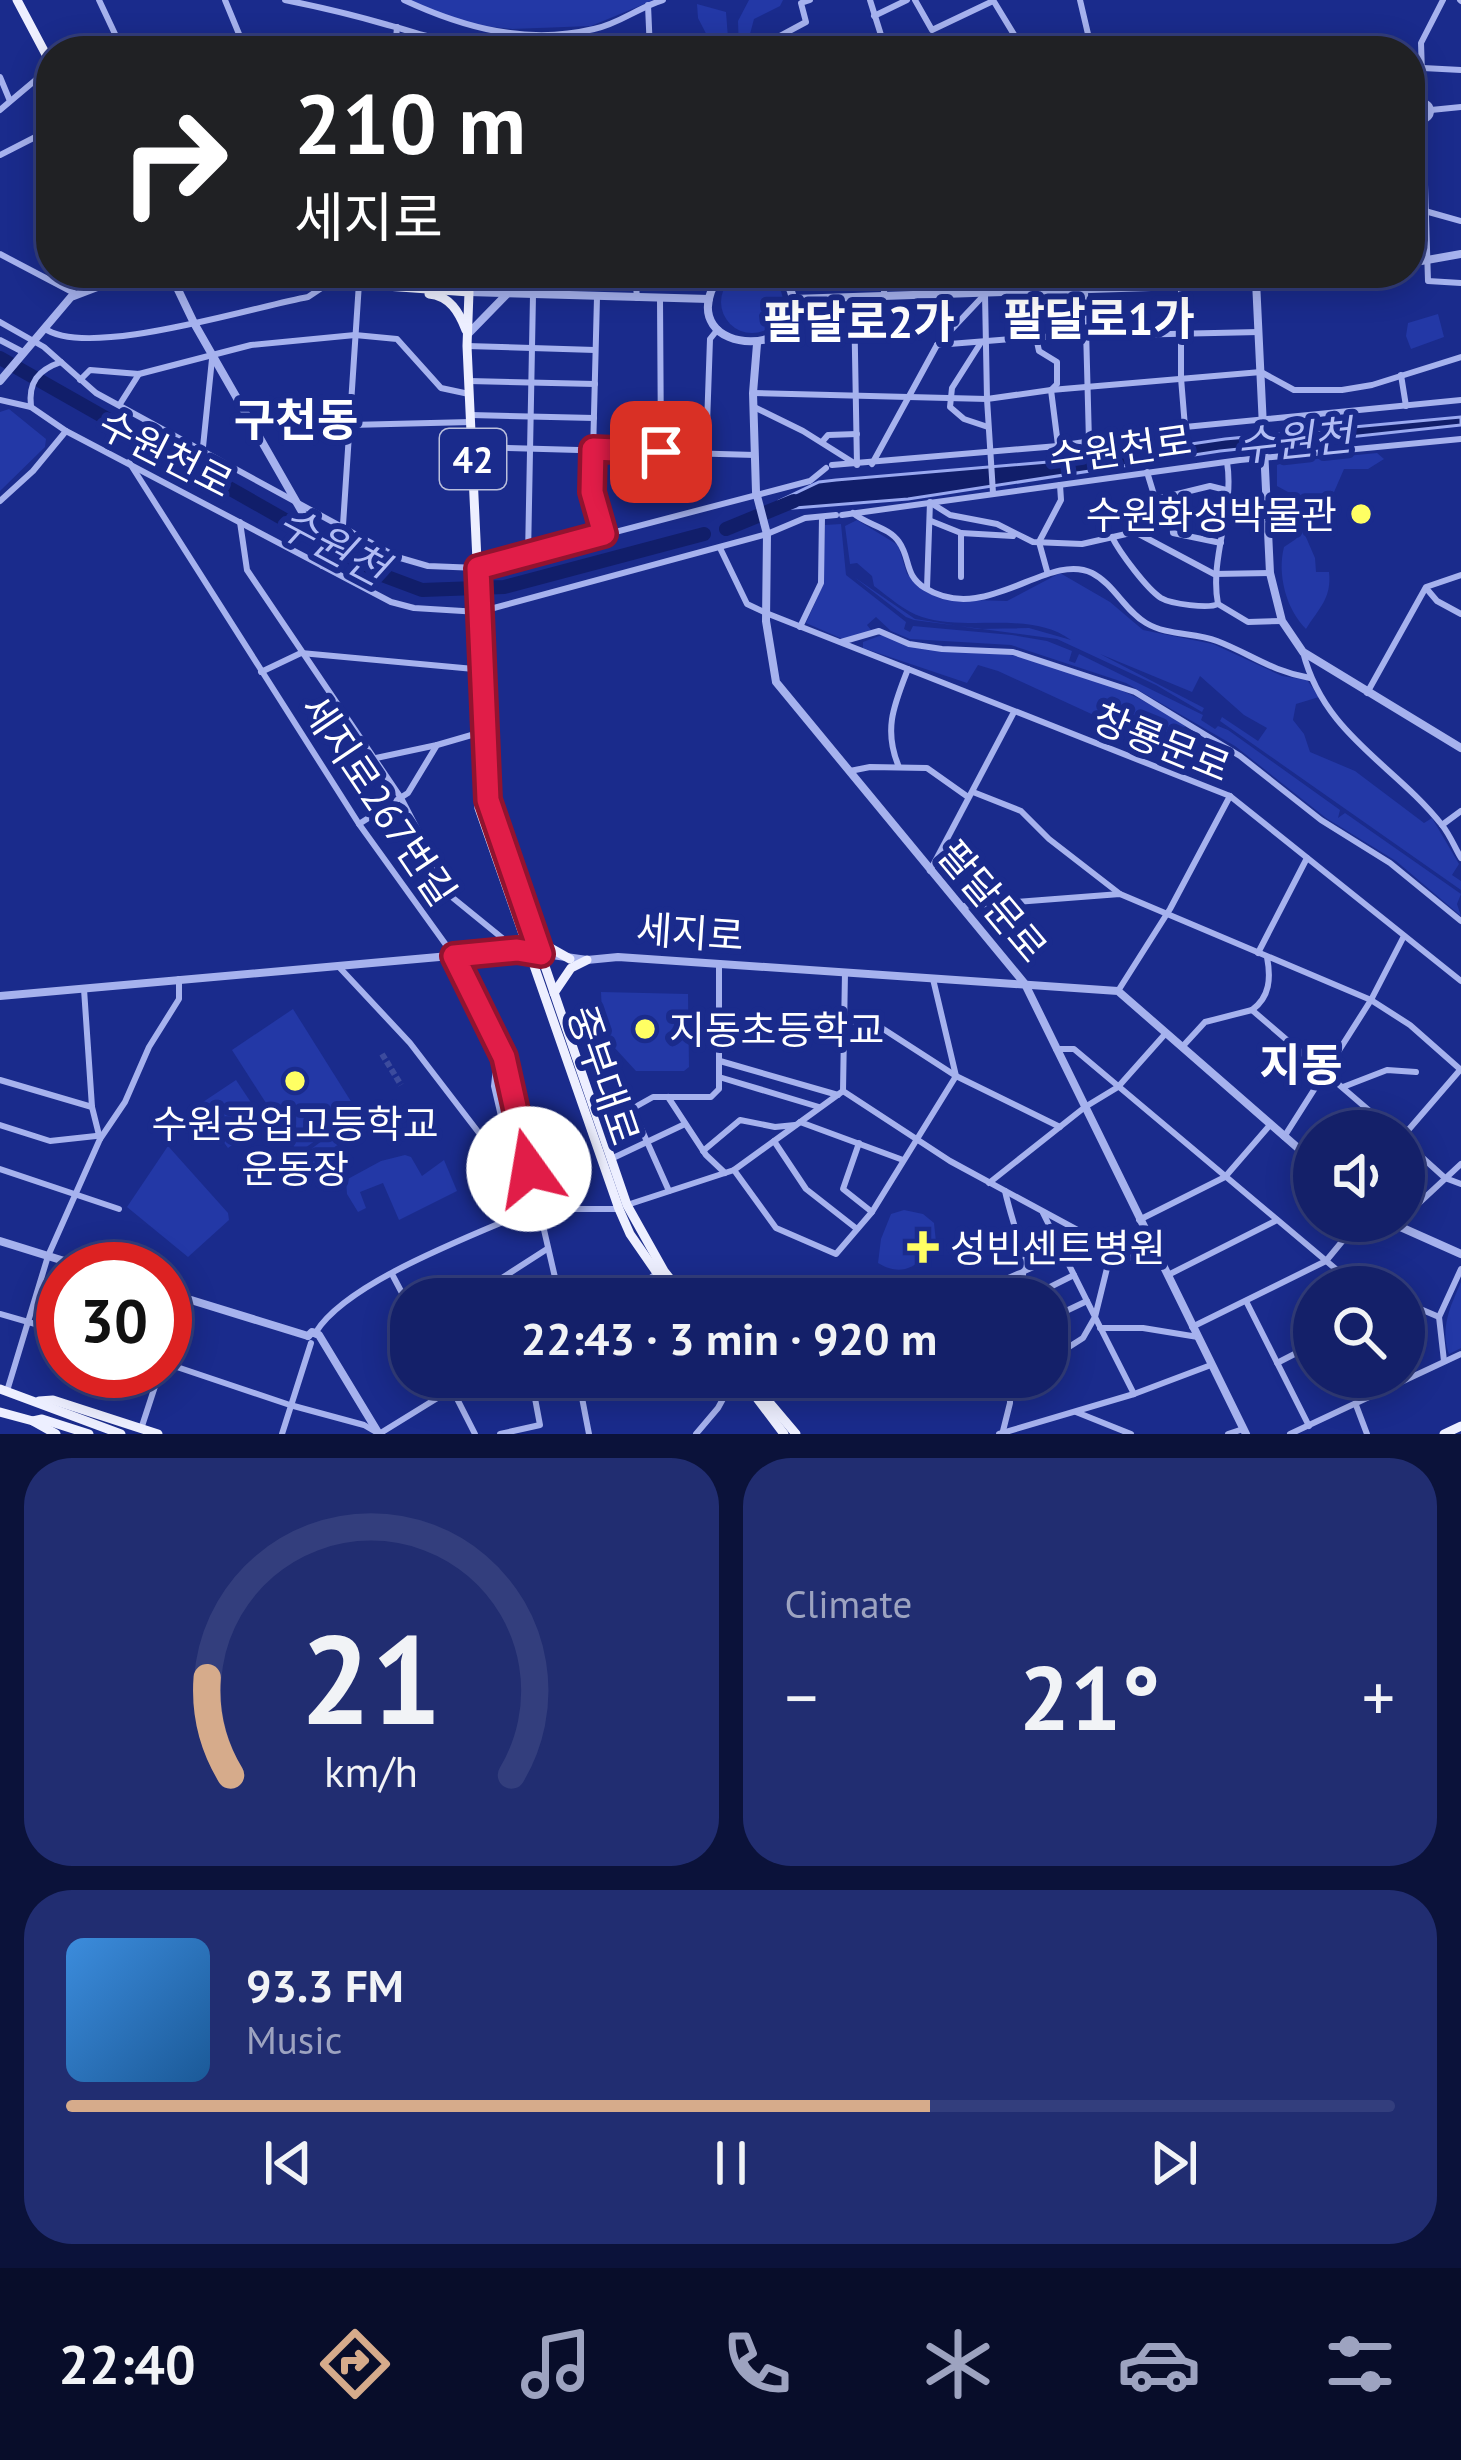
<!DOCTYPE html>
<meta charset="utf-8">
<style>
body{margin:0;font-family:"PT Sans","Noto Sans KR",sans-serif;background:#212d71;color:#f1f3f6;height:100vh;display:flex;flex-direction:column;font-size:45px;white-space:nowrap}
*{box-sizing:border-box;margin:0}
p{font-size:39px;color:#9da3c0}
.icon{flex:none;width:66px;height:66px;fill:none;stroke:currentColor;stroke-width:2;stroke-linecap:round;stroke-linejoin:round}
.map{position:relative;height:1434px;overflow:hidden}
.details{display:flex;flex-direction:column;gap:24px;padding:24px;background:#0b123a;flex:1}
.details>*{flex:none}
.guide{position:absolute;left:36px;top:36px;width:1389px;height:252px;border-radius:48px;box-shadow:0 6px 30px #0003,0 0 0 3px #333e7d;background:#202124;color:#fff;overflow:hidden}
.fabs{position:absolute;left:1293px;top:1110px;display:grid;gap:24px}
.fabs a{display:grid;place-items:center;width:132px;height:132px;border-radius:50%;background:#142069;box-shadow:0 6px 30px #0003,0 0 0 3px #333e7d;font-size:60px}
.speed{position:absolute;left:36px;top:1242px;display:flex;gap:24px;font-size:60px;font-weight:700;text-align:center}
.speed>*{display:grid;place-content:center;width:156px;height:156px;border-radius:50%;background:#142069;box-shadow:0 6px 30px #0003,0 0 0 3px #333e7d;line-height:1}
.speed .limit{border:18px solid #d22;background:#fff;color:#111}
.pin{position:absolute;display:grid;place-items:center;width:102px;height:102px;color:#fff;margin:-51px;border-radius:24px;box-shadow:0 6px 18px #0006}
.me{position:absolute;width:132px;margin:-66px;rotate:347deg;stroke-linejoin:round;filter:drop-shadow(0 0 9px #0008)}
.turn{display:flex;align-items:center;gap:42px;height:252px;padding:0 60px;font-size:54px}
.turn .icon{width:156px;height:156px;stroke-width:2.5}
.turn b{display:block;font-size:84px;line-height:102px}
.big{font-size:90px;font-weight:700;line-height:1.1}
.details .card{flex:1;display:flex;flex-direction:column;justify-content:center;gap:18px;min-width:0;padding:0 42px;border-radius:48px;background:#212d71}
.details .dial{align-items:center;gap:0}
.dial svg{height:312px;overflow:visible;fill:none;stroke:#333e7d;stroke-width:7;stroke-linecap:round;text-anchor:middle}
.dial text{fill:#f1f3f6;stroke:none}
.song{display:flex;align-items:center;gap:36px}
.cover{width:144px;height:144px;border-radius:18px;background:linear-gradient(135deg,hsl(210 70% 55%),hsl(210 70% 35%))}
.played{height:12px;border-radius:6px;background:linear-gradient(90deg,#d6ab8b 65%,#333e7d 65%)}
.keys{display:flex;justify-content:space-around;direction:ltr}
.heat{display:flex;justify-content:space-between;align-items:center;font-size:66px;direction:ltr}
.details .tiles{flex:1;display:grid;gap:24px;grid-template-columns:1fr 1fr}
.card:last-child{grid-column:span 2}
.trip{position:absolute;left:390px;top:1278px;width:678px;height:120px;border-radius:48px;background:#142069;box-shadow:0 6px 30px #0003,0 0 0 3px #333e7d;font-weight:700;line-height:120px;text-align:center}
.menu{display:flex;height:192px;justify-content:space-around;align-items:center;background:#080d2a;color:#9da3c0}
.menu .icon{width:84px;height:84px}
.menu .on{color:#d6ab8b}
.menu b{font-size:54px;color:#f1f3f6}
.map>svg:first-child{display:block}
</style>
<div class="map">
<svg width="1461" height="1434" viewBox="0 0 1461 1434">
<rect width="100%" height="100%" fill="#1a2b8c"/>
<g fill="#2338a6">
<polygon points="402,0 654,0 591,26 512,29 473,25"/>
<polygon points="749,0 783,0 780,6 754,19 746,49 739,51 738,21"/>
<polygon points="697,4 726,12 729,51 715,51 698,18"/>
<circle cx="752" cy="302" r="31"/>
<polygon points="1438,314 1444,337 1411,349 1406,336 1408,323"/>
<polygon points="9,409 46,439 45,447 0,491 0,412"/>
<polygon points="1377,453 1384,459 1368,469 1344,469 1331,499 1301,499 1277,486 1277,465 1286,462"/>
<path d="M857,520l41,25 9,29 34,25 66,2 53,-28 50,29 33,28 70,14 69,32 25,4 12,17 -23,7 -3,16 11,14 6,18 45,19 69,52 8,-5 27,46 -7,11 9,6v9l-241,-169 2,-4 36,24 9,-13 -23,-13 -44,-39 -8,16 -92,-38 104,54 -2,4 -46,-27 -99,-46 -143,-19 -8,-3 -52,-40 61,42 63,10 51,-1 42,12c-41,-30 -102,-8 -149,-23 -18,-6 -33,-20 -48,-31l-2,-10 -15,-13 -7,1 -5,-38z"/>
<polygon points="841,524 846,575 906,622 904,629 910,632 913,626 1012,635 1047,641 1072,651 1069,661 1075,663 1079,654 1203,715 1201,720 1215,729 1218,726 1228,730 1340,810 1338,818 1345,813 1461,894 1457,904 1461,916 1396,861 1326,818 1235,746 1126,683 1011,645 910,639 891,631 876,617 867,625 871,630 845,640 806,623 823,585 825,525"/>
<path d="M1302,528l13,30 1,14h13c3,26 -10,36 -23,57 -20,-20 -29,-55 -22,-82l12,-8z"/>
<path d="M882,635c41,19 85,12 129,20 53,9 131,39 174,71l-4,7 -57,-4 -126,-58 -20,-6 -11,18 -104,-35v-6z"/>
<polygon points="601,992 688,994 689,1067 684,1071 636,1071 603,1035"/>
<polygon points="293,1009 357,1111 298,1153 232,1050"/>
<polygon points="236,1080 264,1122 228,1148 197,1106"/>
<polygon points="361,1111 371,1127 343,1147 332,1131"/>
<polygon points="330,1135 341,1150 310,1172 299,1158"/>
<polygon points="168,1146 228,1213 229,1220 188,1257 127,1207"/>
<polygon points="405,1155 411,1157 422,1176 444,1160 457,1191 399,1220 383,1183 360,1192 366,1208 358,1212 347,1194 346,1180 381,1161"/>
<path d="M904,1210l19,4 11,9 2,19c-15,22 -32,37 -58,21l3,-24 10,-25z"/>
<path d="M1461,1282v66l-12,6c-9,-26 1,-47 12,-72z"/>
</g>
<polygon fill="#111e6a" stroke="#99a8f0" stroke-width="3" points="1461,417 1461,425 1220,451 908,499 782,509 779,501 819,482 836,480 1096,458 1225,439"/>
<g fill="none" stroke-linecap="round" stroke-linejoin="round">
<g stroke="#111e6a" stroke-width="14">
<polyline points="0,358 382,575 422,590 504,587 704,534"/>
<polyline points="726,529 794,501"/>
</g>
<polyline stroke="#3c4b9d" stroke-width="6" stroke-dasharray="6 3" stroke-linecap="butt" points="382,1054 401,1085"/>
<g stroke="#a6b2ee" stroke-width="6">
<polyline points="99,0 123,51"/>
<polyline points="225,0 246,51"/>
<path d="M285,0c35,7 69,15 103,25 45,12 64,23 113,17l7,-8"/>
<path d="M404,0c60,28 123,45 190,29 25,-5 45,-22 69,-29"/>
<polyline points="870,0 886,51"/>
<polyline points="915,0 932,30 993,1"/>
<polyline points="993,0 1024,51"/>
<polyline points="1080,0 1092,51"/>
<polyline points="1460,0 1461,1"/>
<polyline points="648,5 650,51"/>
<polyline points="874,16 907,0"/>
<polyline points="395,51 397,27"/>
<polyline points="752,51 806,22 801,3 810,0"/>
<polyline points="1423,68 1461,70"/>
<polyline points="0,77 10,101"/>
<polyline points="1423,102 1421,43 1443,0"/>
<circle cx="1422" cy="111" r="9"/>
<polyline points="0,110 51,67"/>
<polyline points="1431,110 1461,107"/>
<polyline points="1423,120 1428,281 1461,283"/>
<polyline points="0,155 51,129"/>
<polyline points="1425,211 1461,221"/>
<polyline points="0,254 76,294"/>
<polyline points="451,273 469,292 474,284 475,273"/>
<polyline points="635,273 637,298"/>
<polyline points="881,273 885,297"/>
<polyline points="990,273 985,294 987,399 993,493"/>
<polyline points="1181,286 1181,378 1185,427"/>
<polyline points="1085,291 1089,442"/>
<polyline points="948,293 949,273"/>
<polyline points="597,297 592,492 604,534"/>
<polyline points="854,298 857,465"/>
<polyline points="660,299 661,452"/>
<polyline points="0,322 44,347 96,393 397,557 428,566 478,568 810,481 826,468"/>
<path d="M44,328c42,32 209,-21 264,-31l21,-14"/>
<polyline points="1036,337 1039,351 1057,362 1057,384 1051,390 1058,445"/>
<polyline points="0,340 23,352"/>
<polyline points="980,344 952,388 950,407 964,419 988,427"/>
<polyline points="937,345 1036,337 1259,332"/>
<polyline points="467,346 595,350"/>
<polyline points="1401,375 1406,406"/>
<polyline points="80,380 90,370 139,374 251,345 355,335 397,339 441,388 469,394"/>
<polyline points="469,381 595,384"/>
<polyline points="753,393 987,399 1051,390 1261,372 1294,390 1342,390 1372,385 1461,357"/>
<polyline points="0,400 31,407 66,431 391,602 414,608 479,612 767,534 805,518 836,515"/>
<polyline points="120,404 139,374"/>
<path d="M31,407c-3,-25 7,-37 30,-45"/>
<polyline points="754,407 803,431 854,463"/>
<polyline points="471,415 594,418"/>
<polyline points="350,425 471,422"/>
<polyline points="822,442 828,435 857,434"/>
<polyline points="203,447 212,359"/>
<polyline points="473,447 755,455"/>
<polyline points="706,453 710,339 718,329"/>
<polyline points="129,462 359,824 454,956 504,1057 560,1299"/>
<polyline points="872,464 937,345 985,294"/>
<polyline points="832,465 1058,446 1185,427 1461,400"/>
<polyline points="1157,499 1210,486 1226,490"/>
<polyline points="0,501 33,471 66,431"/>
<polyline points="931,503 950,515 997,524 1033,542 1082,544 1135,532 1214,574 1270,573"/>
<path d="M853,513c14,12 36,14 46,29 12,17 5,33 26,46 61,38 123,-37 167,-15 22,11 33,38 54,50 22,13 48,9 71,18 34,13 54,30 93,37"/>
<polyline points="1157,514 1172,520 1173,533 1221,543"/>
<polyline points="842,515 1240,460 1461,439"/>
<polyline points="931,521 961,533"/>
<polyline points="240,522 247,570 401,798 453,898 517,950"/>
<polyline points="343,525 359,283"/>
<polyline points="1135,532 1148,526 1158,508 1147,472"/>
<path d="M1112,537c8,16 35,52 49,61 10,6 48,11 57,6l30,18 34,-1"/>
<polyline points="720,548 747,604 766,613 1230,796 1461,981"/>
<polyline points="528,556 533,295"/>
<polyline points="1047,571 1039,542 1061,500 1060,485"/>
<polyline points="961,577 961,533 1013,536"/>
<polyline points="927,588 930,502"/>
<polyline points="1426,588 1437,601 1461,614"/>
<path d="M1218,604c-9,-46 17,-95 9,-142"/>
<polyline points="800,627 821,583 822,517"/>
<polyline points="841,642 879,631 909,644 942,649 1013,652 1135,692 1240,756 1321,820 1390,863 1461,921"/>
<path d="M1303,652c21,83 91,112 139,173 8,10 13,23 19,33"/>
<polyline points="261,672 301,653 474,669"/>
<polyline points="1367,693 1426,587 1461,575"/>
<polyline points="376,758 437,745"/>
<path d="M899,767c-16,-37 -5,-62 9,-98"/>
<polyline points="850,771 870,767 927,768 968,797"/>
<polyline points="973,792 1021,811 1049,839 1120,894"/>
<polyline points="359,824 408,793 437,745 475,734"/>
<polyline points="1442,825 1461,811"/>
<polyline points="930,871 1014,712"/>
<polyline points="963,906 1120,894 1371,1000 1410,1025 1461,1070"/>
<polyline points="1258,953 1307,858"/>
<polyline points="339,967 410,1043 489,1146 508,1146 494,1086 498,1049"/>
<polyline points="84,989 92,1107 100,1139"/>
<polyline points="1118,991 1170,909 1230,796"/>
<path d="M1252,1010c18,-13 19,-32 15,-53"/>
<polyline points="845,1021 874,1023 956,1076 1060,1127"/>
<polyline points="1183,1046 1205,1022 1252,1010 1393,1131"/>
<polyline points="1056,1049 1074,1049 1343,1275 1371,1287"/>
<polyline points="720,1061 838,1095"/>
<polyline points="719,1077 819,1107"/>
<polyline points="0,1080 92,1107"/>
<polyline points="1343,1087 1387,1070 1416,1072"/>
<polyline points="843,1091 950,1161 1120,1253 1142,1262 1159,1259"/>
<polyline points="668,1097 706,1155 725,1173"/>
<polyline points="632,1108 669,1191"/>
<polyline points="800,1122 903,1160"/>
<polyline points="0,1125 50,1141 96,1136"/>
<polyline points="601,1126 653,1097 711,1097 719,1089 719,964"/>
<polyline points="1404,1135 1460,1070"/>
<polyline points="1284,1137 1371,1000 1404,936"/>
<polyline points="774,1141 806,1189 857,1229"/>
<polyline points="1404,1141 1445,1178 1461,1184"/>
<polyline points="859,1143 843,1189 872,1212"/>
<polyline points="703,1151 740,1120 775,1127 795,1125"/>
<polyline points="613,1158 685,1124"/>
<polyline points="0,1169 119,1209"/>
<polyline points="734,1170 776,1228 836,1254 872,1212 956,1076 933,979"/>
<polyline points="989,1183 1085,1107 1118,1087 1166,1033"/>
<path d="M1005,1191c9,41 25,65 15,108"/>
<polyline points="627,1205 734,1170 843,1091 845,972"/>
<polyline points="539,1209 619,1209"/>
<polyline points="1043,1213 1095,1317 1083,1338 1047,1361"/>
<polyline points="1404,1217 1461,1164"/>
<polyline points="1139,1220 1225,1177 1270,1125"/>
<polyline points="1112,1248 1095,1317 1134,1394"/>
<polyline points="1168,1275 1277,1220"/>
<polyline points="393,1276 411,1310"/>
<polyline points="997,1283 1063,1254"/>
<path d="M418,1299c21,-14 46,-19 70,-12l59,-38"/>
<polyline points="621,1299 656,1274"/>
<polyline points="657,1299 667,1291"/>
<polyline points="1026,1299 1074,1275"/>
<polyline points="1246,1301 1309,1426"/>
<polyline points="1404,1302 1439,1317"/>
<polyline points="0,1314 63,1332"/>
<polyline points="1047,1320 1087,1301"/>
<polyline points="1192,1327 1326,1261 1359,1221"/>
<polyline points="1100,1328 1143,1328 1198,1337"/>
<path d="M316,1332c32,-52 164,-99 222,-125"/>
<polyline points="165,1356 184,1298"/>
<polyline points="1444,1361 1439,1317 1461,1269"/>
<polyline points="165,1363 290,1405 364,1425 378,1433"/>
<polyline points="1277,1363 1314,1344"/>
<polyline points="446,1377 475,1434"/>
<polyline points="578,1377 589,1434"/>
<polyline points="7,1391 48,1256 100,1139 125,1102 149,1047 179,999 179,979"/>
<polyline points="1012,1398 1027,1377"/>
<polyline points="1356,1405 1367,1434"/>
<polyline points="1076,1412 1131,1434"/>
<polyline points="141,1429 160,1371"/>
<polyline points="1003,1431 1010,1403 1010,1377"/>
<polyline points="282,1434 311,1343"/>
<polyline points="379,1434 452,1389 521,1377"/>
<polyline points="500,1434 540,1425 531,1377"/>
<polyline points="696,1434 718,1408 735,1377"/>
<polyline points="999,1434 1134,1394 1211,1365"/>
<polyline points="1228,1434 1243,1429"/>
<polyline points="1290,1434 1461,1354"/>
</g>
<g stroke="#a6b2ee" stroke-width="8">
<polyline points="1410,263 1461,254"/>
<polyline points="170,273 194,323 321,545 323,565"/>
<path d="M721,273c-62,92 122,90 60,0"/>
<polyline points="1256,281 1270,573 1282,621 1303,652 1461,748"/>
<polyline points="469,292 709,299"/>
<polyline points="793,299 1181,286 1326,273"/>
<polyline points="468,334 507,294"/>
<polyline points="757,344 753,393 756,492 767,534 766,621 776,682 1025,984 1246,1434"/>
<polyline points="0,381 71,297 134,273"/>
<polyline points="0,996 517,950 587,960 618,957 1118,991 1314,1162"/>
<polyline points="1387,1221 1461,1254"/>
<polyline points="0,1241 90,1269"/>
<polyline points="165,1292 308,1336"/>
<polyline points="308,1336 312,1332 319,1335 379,1434"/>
</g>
<g stroke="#edefff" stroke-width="9">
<polyline points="17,0 51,64"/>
<polyline points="207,273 469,292 467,346 479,604 472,623 479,808 619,1209 630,1234 675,1299"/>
<path d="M429,294c21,2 30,18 37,36"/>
<polyline points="479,612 482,621 484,725 491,809 627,1205 664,1271 686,1299"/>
<polyline points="538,941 570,959"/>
<polyline points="554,993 571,968 587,960"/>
<polyline points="741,1377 784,1434"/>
<polyline points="748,1377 796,1434"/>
<polyline points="0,1389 121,1434"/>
<polyline points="39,1401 53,1400 158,1434"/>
<polyline points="0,1412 33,1421 42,1419 89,1434"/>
<polyline points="33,1421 56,1434"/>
<polyline points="1444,1434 1461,1426"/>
</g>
</g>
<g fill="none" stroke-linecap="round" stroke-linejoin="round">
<defs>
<polyline id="route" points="529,1169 504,1057 454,956 517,950 541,954 488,800 478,568 604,534 592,492 593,449 661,452"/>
</defs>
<use href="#route" stroke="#92132f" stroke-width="30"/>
<use href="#route" stroke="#e11d48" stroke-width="21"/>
</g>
<g fill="#ffff63" stroke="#1a2b8c" stroke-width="4.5">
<circle cx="1361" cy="514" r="12"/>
<circle cx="645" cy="1029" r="12"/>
<circle cx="295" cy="1081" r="12"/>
<path d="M917 1229h12v12h12v12h-12v12h-12v-12h-12v-12h12z"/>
</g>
<g text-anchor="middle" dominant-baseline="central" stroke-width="12" stroke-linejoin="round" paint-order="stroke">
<rect fill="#1a2b8c" stroke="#babfdc" stroke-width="3" x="440" y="429" width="66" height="60" rx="9"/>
<g font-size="36" font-weight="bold" fill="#fff">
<text x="473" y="459">42</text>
</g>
<g font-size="39" fill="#fff" stroke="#1a2b8c">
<text transform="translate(1120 449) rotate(-8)">수원천로</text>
<text transform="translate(166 453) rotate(27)">수원천로</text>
<text transform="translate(1162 742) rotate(22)">창룡문로</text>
<text transform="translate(379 800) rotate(56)">세지로267번길</text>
<text transform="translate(993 901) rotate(50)">팔달문로</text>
<text transform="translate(690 932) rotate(4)">세지로</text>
<text transform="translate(604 1075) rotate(71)">중부대로</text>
</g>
<g font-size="39" fill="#fff" stroke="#1a2b8c" text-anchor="start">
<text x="1337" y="514" text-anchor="end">수원화성박물관</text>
<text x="669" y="1029">지동초등학교</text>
<text x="295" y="1123" text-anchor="middle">수원공업고등학교<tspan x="295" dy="45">운동장</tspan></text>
<text x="950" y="1247">성빈센트병원</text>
</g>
<g font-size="42" font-style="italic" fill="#b2bdf5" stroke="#1a2b8c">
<text transform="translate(1294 440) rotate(-6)">수원천</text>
<text transform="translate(333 545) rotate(28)">수원천</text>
</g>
<g font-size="45" font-weight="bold" fill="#fff" stroke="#1a2b8c">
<text x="1099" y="318">팔달로1가</text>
<text x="859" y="321">팔달로2가</text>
<text x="296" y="419">구천동</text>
<text x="1301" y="1064">지동</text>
</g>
</g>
</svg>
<div class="fabs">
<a><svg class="icon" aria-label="sound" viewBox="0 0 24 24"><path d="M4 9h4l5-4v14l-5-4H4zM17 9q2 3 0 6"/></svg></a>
<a><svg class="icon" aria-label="search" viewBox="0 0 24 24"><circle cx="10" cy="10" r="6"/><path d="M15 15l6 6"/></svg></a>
</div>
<div class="speed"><div class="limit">30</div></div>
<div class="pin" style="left:661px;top:452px;background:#d93025"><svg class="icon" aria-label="arrive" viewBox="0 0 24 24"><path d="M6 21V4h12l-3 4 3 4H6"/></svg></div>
<svg class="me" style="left:529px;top:1169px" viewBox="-20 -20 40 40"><circle r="19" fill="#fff"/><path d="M0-13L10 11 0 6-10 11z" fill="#e11d48"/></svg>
<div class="trip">22:43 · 3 min · 920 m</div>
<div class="guide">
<div class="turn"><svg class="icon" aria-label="right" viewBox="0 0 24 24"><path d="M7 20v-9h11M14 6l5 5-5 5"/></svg><div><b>210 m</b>세지로</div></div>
</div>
</div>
<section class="details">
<div class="tiles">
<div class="card dial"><svg viewBox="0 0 100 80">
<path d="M14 69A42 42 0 1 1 86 69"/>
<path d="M14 69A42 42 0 0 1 8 44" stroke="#d6ab8b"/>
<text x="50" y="56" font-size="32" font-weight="700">21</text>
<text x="50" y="72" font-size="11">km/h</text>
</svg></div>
<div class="card"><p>Climate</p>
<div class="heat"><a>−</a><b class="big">21°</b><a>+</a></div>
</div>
<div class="card">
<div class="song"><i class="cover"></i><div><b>93.3 FM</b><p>Music</p></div></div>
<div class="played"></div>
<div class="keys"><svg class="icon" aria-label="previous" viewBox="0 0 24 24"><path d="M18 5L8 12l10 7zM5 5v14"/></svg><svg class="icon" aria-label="pause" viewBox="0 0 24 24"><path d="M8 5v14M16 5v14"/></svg><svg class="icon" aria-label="next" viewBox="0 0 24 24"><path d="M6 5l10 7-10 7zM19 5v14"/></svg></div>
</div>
</div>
</section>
<nav class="menu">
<b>22:40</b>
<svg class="icon on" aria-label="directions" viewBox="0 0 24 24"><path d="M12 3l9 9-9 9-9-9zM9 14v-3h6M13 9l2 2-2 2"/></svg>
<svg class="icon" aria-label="music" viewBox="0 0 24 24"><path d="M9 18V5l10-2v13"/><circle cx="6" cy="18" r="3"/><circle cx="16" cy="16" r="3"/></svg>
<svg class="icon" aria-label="phone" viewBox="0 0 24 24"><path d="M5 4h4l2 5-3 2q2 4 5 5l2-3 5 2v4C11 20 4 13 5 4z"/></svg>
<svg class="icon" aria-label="climate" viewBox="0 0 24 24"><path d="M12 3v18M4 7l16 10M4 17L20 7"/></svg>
<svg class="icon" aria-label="car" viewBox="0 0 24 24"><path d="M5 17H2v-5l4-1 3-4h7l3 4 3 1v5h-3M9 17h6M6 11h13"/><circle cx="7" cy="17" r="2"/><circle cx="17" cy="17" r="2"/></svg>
<svg class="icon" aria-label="filters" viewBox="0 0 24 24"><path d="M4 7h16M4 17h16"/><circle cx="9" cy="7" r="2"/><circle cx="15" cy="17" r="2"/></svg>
</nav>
